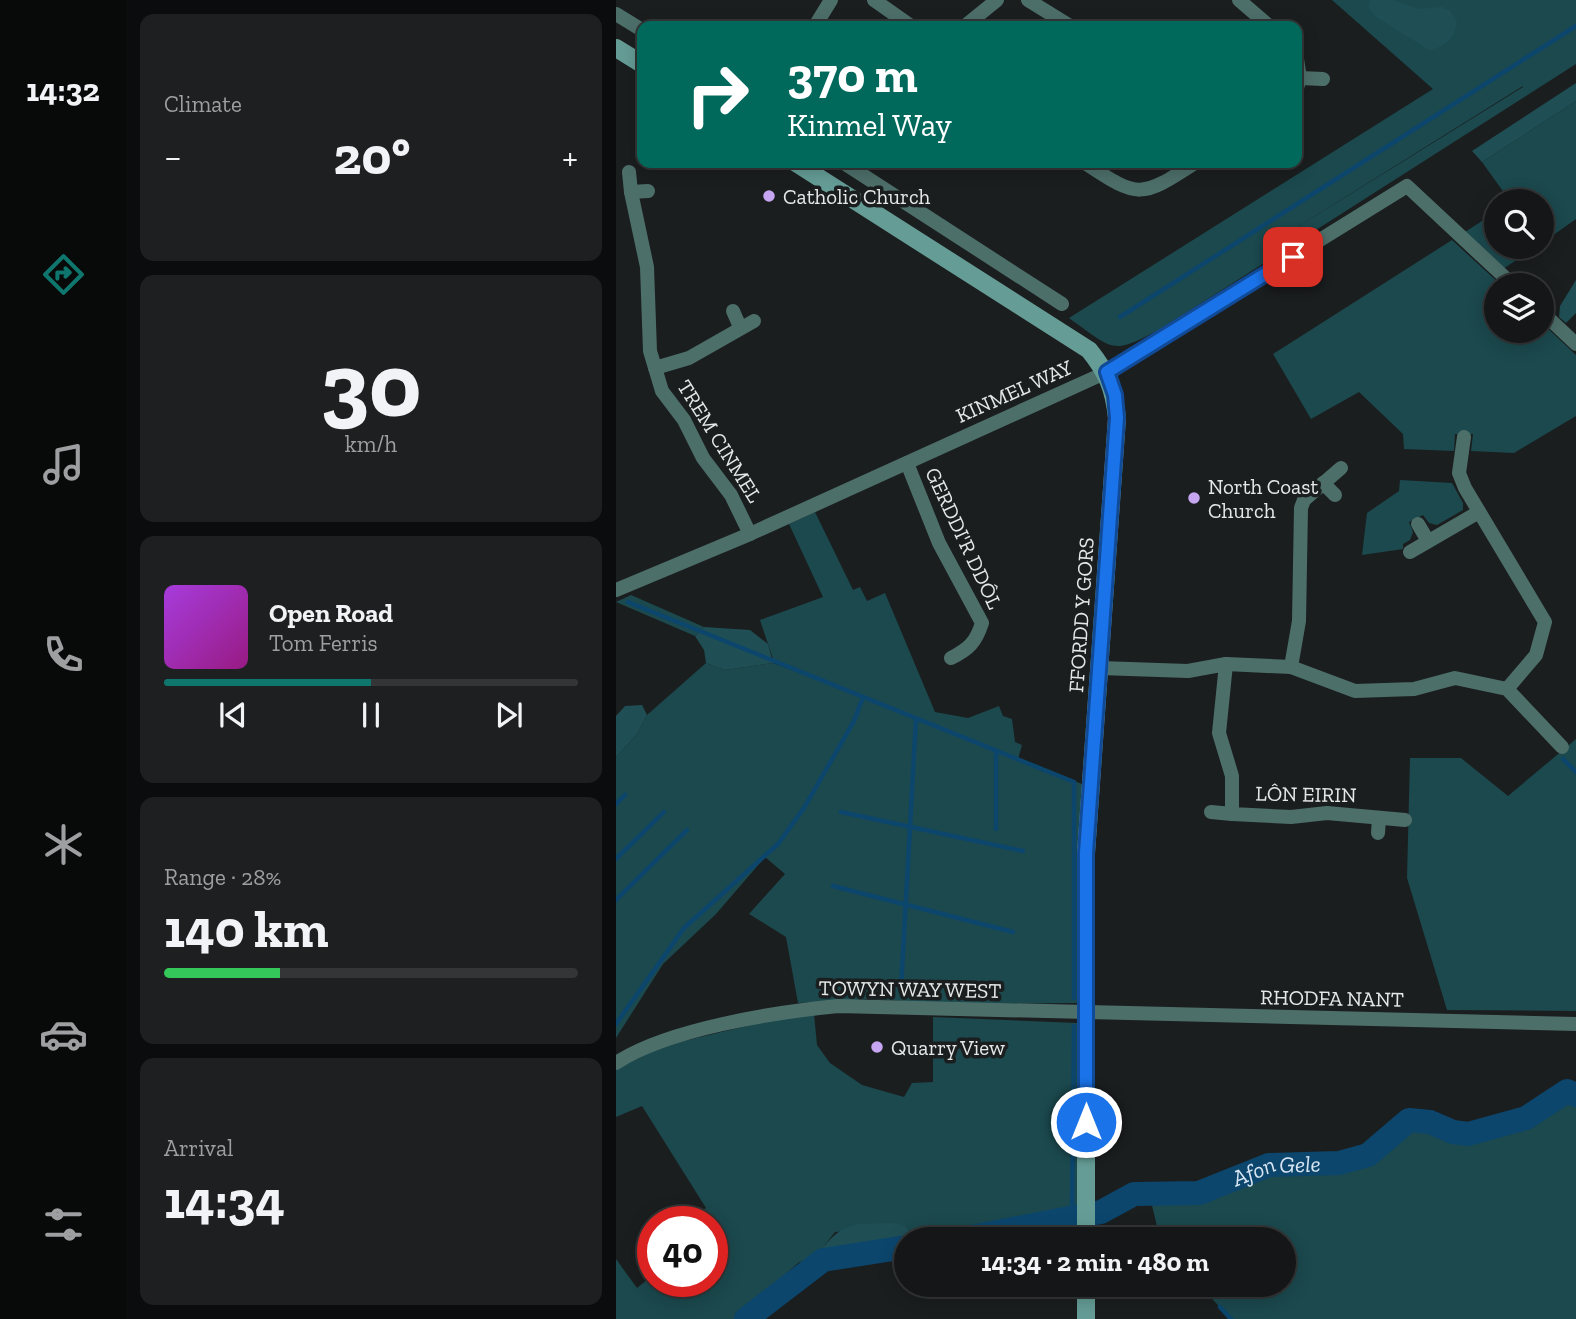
<!DOCTYPE html>
<meta charset="utf-8">
<style>
body{margin:0;font-family:"Zilla Slab",serif;background:#1d1f20;color:#f1f3f6;height:100vh;display:flex;flex-direction:column;font-size:26px;white-space:nowrap}
*{box-sizing:border-box;margin:0}
p{font-size:23px;color:#9d9fa1}
.icon{flex:none;width:38px;height:38px;fill:none;stroke:currentColor;stroke-width:2;stroke-linecap:round;stroke-linejoin:round}
.map{position:relative;flex:1;overflow:hidden}
.panel{display:flex;flex-direction:column;gap:14px;padding:14px;background:#0b0c0d;width:490px}
.panel>*{flex:none}
.hud{position:absolute;left:21px;top:21px;width:665px;height:147px;border-radius:14px;box-shadow:0 4px 18px #0003,0 0 0 2px #333536;background:#00695c;color:#fff;overflow:hidden}
.tools{position:absolute;left:868px;top:189px;display:grid;gap:14px}
.tools a{display:grid;place-items:center;width:70px;height:70px;border-radius:50%;background:#141617;box-shadow:0 4px 18px #0003,0 0 0 2px #333536;font-size:35px}
.speed{position:absolute;left:21px;top:1206px;display:flex;gap:14px;font-size:35px;font-weight:700;text-align:center}
.speed>*{display:grid;place-content:center;width:91px;height:91px;border-radius:50%;background:#141617;box-shadow:0 4px 18px #0003,0 0 0 2px #333536;line-height:1}
.speed .limit{border:10px solid #d22;background:#fff;color:#111}
.pin{position:absolute;display:grid;place-items:center;width:60px;height:60px;color:#fff;margin:-30px;border-radius:14px;box-shadow:0 4px 10px #0006}
.me{position:absolute;width:77px;margin:-38px;rotate:0deg;stroke-linejoin:round;filter:drop-shadow(0 0 5px #0008)}
.turn{display:flex;align-items:center;gap:24px;height:147px;padding:0 35px;font-size:32px}
.turn .icon{width:91px;height:91px;stroke-width:2.5}
.turn b{display:block;font-size:49px;line-height:60px}
.big{font-size:52px;font-weight:800;line-height:1.1}
.panel .card{flex:1;display:flex;flex-direction:column;justify-content:center;gap:10px;min-width:0;padding:0 24px;border-radius:14px;background:#1d1f20}
.panel .dial{align-items:center;gap:0}
.dial b{font-size:91px;line-height:1}
.song{display:flex;align-items:center;gap:21px}
.cover{width:84px;height:84px;border-radius:10px;background:linear-gradient(135deg,hsl(280 70% 55%),hsl(310 70% 35%))}
.played{height:7px;border-radius:4px;background:linear-gradient(90deg,#0f766e 50%,#333536 50%)}
.keys{display:flex;justify-content:space-around;direction:ltr}
.heat{display:flex;justify-content:space-between;align-items:center;font-size:38px;direction:ltr}
.charge{height:10px;border-radius:5px;background:linear-gradient(90deg,#34c759 28%,#333536 0)}
.trip{position:absolute;left:278px;top:1227px;width:402px;height:70px;border-radius:35px;background:#141617;box-shadow:0 4px 18px #0003,0 0 0 2px #333536;font-weight:800;line-height:70px;text-align:center}
main{display:flex;flex:1;min-height:0}
.tab-bar{display:flex;flex-direction:column;width:126px;justify-content:space-around;align-items:center;background:#080909;color:#9d9fa1}
.tab-bar .icon{width:49px;height:49px}
.tab-bar .on{color:#0f766e}
.tab-bar b{font-size:32px;color:#f1f3f6}
.map>svg:first-child{display:block}
</style>
<main>
<nav class="tab-bar">
<b>14:32</b>
<svg class="icon on" aria-label="directions" viewBox="0 0 24 24"><path d="M12 3l9 9-9 9-9-9zM9 14v-3h6M13 9l2 2-2 2"/></svg>
<svg class="icon" aria-label="music" viewBox="0 0 24 24"><path d="M9 18V5l10-2v13"/><circle cx="6" cy="18" r="3"/><circle cx="16" cy="16" r="3"/></svg>
<svg class="icon" aria-label="phone" viewBox="0 0 24 24"><path d="M5 4h4l2 5-3 2q2 4 5 5l2-3 5 2v4C11 20 4 13 5 4z"/></svg>
<svg class="icon" aria-label="climate" viewBox="0 0 24 24"><path d="M12 3v18M4 7l16 10M4 17L20 7"/></svg>
<svg class="icon" aria-label="car" viewBox="0 0 24 24"><path d="M5 17H2v-5l4-1 3-4h7l3 4 3 1v5h-3M9 17h6M6 11h13"/><circle cx="7" cy="17" r="2"/><circle cx="17" cy="17" r="2"/></svg>
<svg class="icon" aria-label="filters" viewBox="0 0 24 24"><path d="M4 7h16M4 17h16"/><circle cx="9" cy="7" r="2"/><circle cx="15" cy="17" r="2"/></svg>
</nav>
<section class="panel">
<div class="card"><p>Climate</p>
<div class="heat"><a>−</a><b class="big">20°</b><a>+</a></div>
</div>
<div class="card dial"><b>30</b><p>km/h</p></div>
<div class="card">
<div class="song"><i class="cover"></i><div><b>Open Road</b><p>Tom Ferris</p></div></div>
<div class="played"></div>
<div class="keys"><svg class="icon" aria-label="previous" viewBox="0 0 24 24"><path d="M18 5L8 12l10 7zM5 5v14"/></svg><svg class="icon" aria-label="pause" viewBox="0 0 24 24"><path d="M8 5v14M16 5v14"/></svg><svg class="icon" aria-label="next" viewBox="0 0 24 24"><path d="M6 5l10 7-10 7zM19 5v14"/></svg></div>
</div>
<div class="card"><p>Range · 28%</p><b class="big">140 km</b><div class="charge"></div></div>
<div class="card"><p>Arrival</p><b class="big">14:34</b></div>
</section>
<div class="map">
<svg width="960" height="1319" viewBox="0 0 960 1319">
<rect width="100%" height="100%" fill="#1b1e1f"/>
<g fill="#1b494e" fill-rule="evenodd">
<path d="M716,0h244v64l-412,263c-52,28 -48,25 -95,-9l364,-229zM907,86v1l-269,167z"/>
<polygon points="960,101 960,219 926,243 926,201 894,201 866,162"/>
<polygon points="880,212 880,247 920,247 887,269 849,232"/>
<polygon points="836,240 885,285 880,285 880,331 926,331 926,323 960,355 960,416 898,453 855,451 857,434 839,434 838,451 788,449 787,434 743,392 695,419 657,354"/>
<polygon points="784,480 836,483 847,503 847,510 821,525 813,523 807,515 793,522 797,532 794,540 787,544 787,549 746,555 751,513 783,491"/>
<polygon points="199,512 237,590 244,587 251,601 269,593 319,712 352,718 383,706 387,716 396,719 399,742 406,745 402,759 466,784 461,1003 342,1004 252,999 182,1003 170,937 133,914 169,874 149,857 100,914 47,964 0,1038 0,757 21,734 31,715 90,663 109,670 157,663 197,678 158,662 144,620 207,597 173,524"/>
<polygon points="15,595 88,627 79,636 0,602"/>
<polygon points="960,739 960,1011 831,1010 791,878 794,758 845,758 892,796"/>
<polygon points="198,1014 201,1045 214,1063 246,1085 288,1097 296,1083 317,1082 317,1017 461,1023 461,1212 303,1239 299,1239 289,1225 219,1232 202,1254 182,1263 120,1319 0,1319 0,1259 21,1288 37,1275 37,1281 96,1281 96,1222 72,1221 90,1208 26,1106 0,1117 0,1069 47,1046 147,1022"/>
<polygon points="960,1100 960,1319 615,1319 583,1285 668,1284 668,1239 544,1239 534,1197 588,1196 654,1170 719,1168 753,1160 787,1130 802,1125 849,1140 864,1139 911,1123 949,1101"/>
</g>
<g fill="#1f4f55">
<path d="M754,0h23l26,9 23,-2 8,4 7,11c-3,16 -11,25 -28,28l-53,-33 -8,-11z"/>
<polygon points="960,83 960,101 866,162 856,151"/>
<polygon points="960,280 960,313 950,323 943,317 944,306"/>
<polygon points="88,627 134,630 152,644 157,663 109,670 90,663 88,650 79,636"/>
<polygon points="26,705 31,715 21,734 0,757 0,716 9,706"/>
<polygon points="461,1219 454,1225 375,1239"/>
<path d="M275,1223l14,2 10,14 -97,15c25,-33 33,-30 73,-31z"/>
</g>
<g fill="none" stroke-linecap="round" stroke-linejoin="round">
<g stroke="#0c466d" stroke-width="4.5">
<polyline points="504,317 960,26"/>
<polyline points="12,602 458,782 458,998"/>
<polyline points="947,759 960,772"/>
<polyline points="0,804 9,795"/>
<polyline points="225,812 407,851"/>
<polyline points="380,829 380,751"/>
<polyline points="0,859 48,812"/>
<polyline points="217,886 397,932"/>
<polyline points="0,900 71,830"/>
<polyline points="285,989 300,719"/>
<polyline points="0,1024 68,928 162,844 188,808 238,721 247,697"/>
<polyline points="456,1218 458,1026"/>
<polyline points="604,1307 615,1319"/>
</g>
<g stroke="#0c466d" stroke-width="24">
<path id="s1" d="M345,1239l140,-27 33,-18 65,-1 70,-28 70,-2 29,-8 41,-35 21,2 23,10 15,2 58,-16 41,-27 9,4"/>
<polyline points="130,1319 207,1260 290,1247"/>
</g>
<g stroke="#4d6f6a" stroke-width="14">
<polyline points="258,0 295,26"/>
<polyline points="412,0 454,26"/>
<polyline points="623,0 653,26"/>
<polyline points="0,14 26,30"/>
<polyline points="199,26 215,0"/>
<polyline points="349,26 381,0"/>
<polyline points="681,59 684,78 681,88"/>
<polyline points="684,78 707,79"/>
<polyline points="228,163 446,304"/>
<path d="M469,163c54,36 56,35 110,0"/>
<polyline points="13,172 15,192 32,191"/>
<polyline points="15,192 31,267 34,351 46,391 68,420 87,458 115,495 134,534"/>
<polyline points="117,311 124,327"/>
<polyline points="926,312 960,344"/>
<polyline points="39,368 73,358 138,321"/>
<polyline points="848,437 843,473 849,488 929,622 920,655 891,689"/>
<path d="M291,463l32,80 43,80c-6,19 -13,26 -31,35"/>
<polyline points="707,483 719,495"/>
<polyline points="802,524 812,541"/>
<polyline points="794,552 863,512"/>
<polyline points="0,590 134,534 491,372 791,186 897,285"/>
<polyline points="610,664 603,733 616,776 616,814 675,817 711,813 789,820"/>
<polyline points="675,667 683,621 685,508 688,500 725,468"/>
<polyline points="484,668 572,671 610,664 675,667 739,691 798,689 839,678 891,689 946,747"/>
<polyline points="595,812 616,814"/>
<polyline points="762,833 763,818"/>
<path d="M0,1063c51,-34 160,-51 222,-57l738,18"/>
</g>
<g stroke="#659d96" stroke-width="18">
<polyline points="0,48 26,64"/>
<path d="M180,163l293,187c18,22 25,39 28,68l-31,435v386"/>
<polyline points="470,1284 470,1319"/>
</g>
</g>
<g fill="none" stroke-linecap="round" stroke-linejoin="round">
<defs>
<polyline id="route" points="470,1122 470,853 501,418 499,395 491,372 677,257"/>
</defs>
<use href="#route" stroke="#114b97" stroke-width="18"/>
<use href="#route" stroke="#1a73e8" stroke-width="12"/>
</g>
<g fill="#c6a6f0" stroke="#1b1e1f" stroke-width="2.5">
<circle cx="153" cy="196" r="7"/>
<circle cx="578" cy="498" r="7"/>
<circle cx="261" cy="1047" r="7"/>
</g>
<g text-anchor="middle" dominant-baseline="central" stroke-width="7" stroke-linejoin="round" paint-order="stroke">
<g font-size="21" fill="#e6e8e8" stroke="#1b1e1f" text-anchor="start">
<text x="167" y="196">Catholic Church</text>
<text x="592" y="486">North Coast<tspan x="592" dy="24">Church</tspan></text>
<text x="275" y="1047">Quarry View</text>
</g>
<g font-size="21" fill="#e6e8e8" stroke="#1b1e1f">
<text transform="translate(398 391) rotate(-24)">KINMEL WAY</text>
<text transform="translate(104 441) rotate(58)">TREM CINMEL</text>
<text transform="translate(348 538) rotate(65)">GERDDI'R DDÔL</text>
<text transform="translate(465 615) rotate(-86)">FFORDD Y GORS</text>
<text transform="translate(690 794) rotate(1)">LÔN EIRIN</text>
<text transform="translate(294 989) rotate(1)">TOWYN WAY WEST</text>
<text transform="translate(716 998) rotate(1)">RHODFA NANT</text>
</g>
<g font-size="23" font-style="italic" fill="#d8e6f3" stroke="#1b1e1f">
<text stroke="none"><textPath href="#s1" startOffset="327">Afon Gele</textPath></text>
</g>
</g>
</svg>
<div class="tools">
<a><svg class="icon" aria-label="search" viewBox="0 0 24 24"><circle cx="10" cy="10" r="6"/><path d="M15 15l6 6"/></svg></a>
<a><svg class="icon" aria-label="layers" viewBox="0 0 24 24"><path d="M12 4l9 5-9 5-9-5zM3 14l9 5 9-5"/></svg></a>
</div>
<div class="speed"><div class="limit">40</div></div>
<div class="pin" style="left:677px;top:257px;background:#d93025"><svg class="icon" aria-label="arrive" viewBox="0 0 24 24"><path d="M6 21V4h12l-3 4 3 4H6"/></svg></div>
<svg class="me" style="left:470px;top:1122px" viewBox="-20 -20 40 40"><circle r="17" fill="#1a73e8" stroke="#fff" stroke-width="3"/><path d="M0-11L8 9 0 5-8 9z" fill="#fff"/></svg>
<div class="trip">14:34 · 2 min · 480 m</div>
<div class="hud">
<div class="turn"><svg class="icon" aria-label="right" viewBox="0 0 24 24"><path d="M7 20v-9h11M14 6l5 5-5 5"/></svg><div><b>370 m</b>Kinmel Way</div></div>
</div>
</div>
</main>
